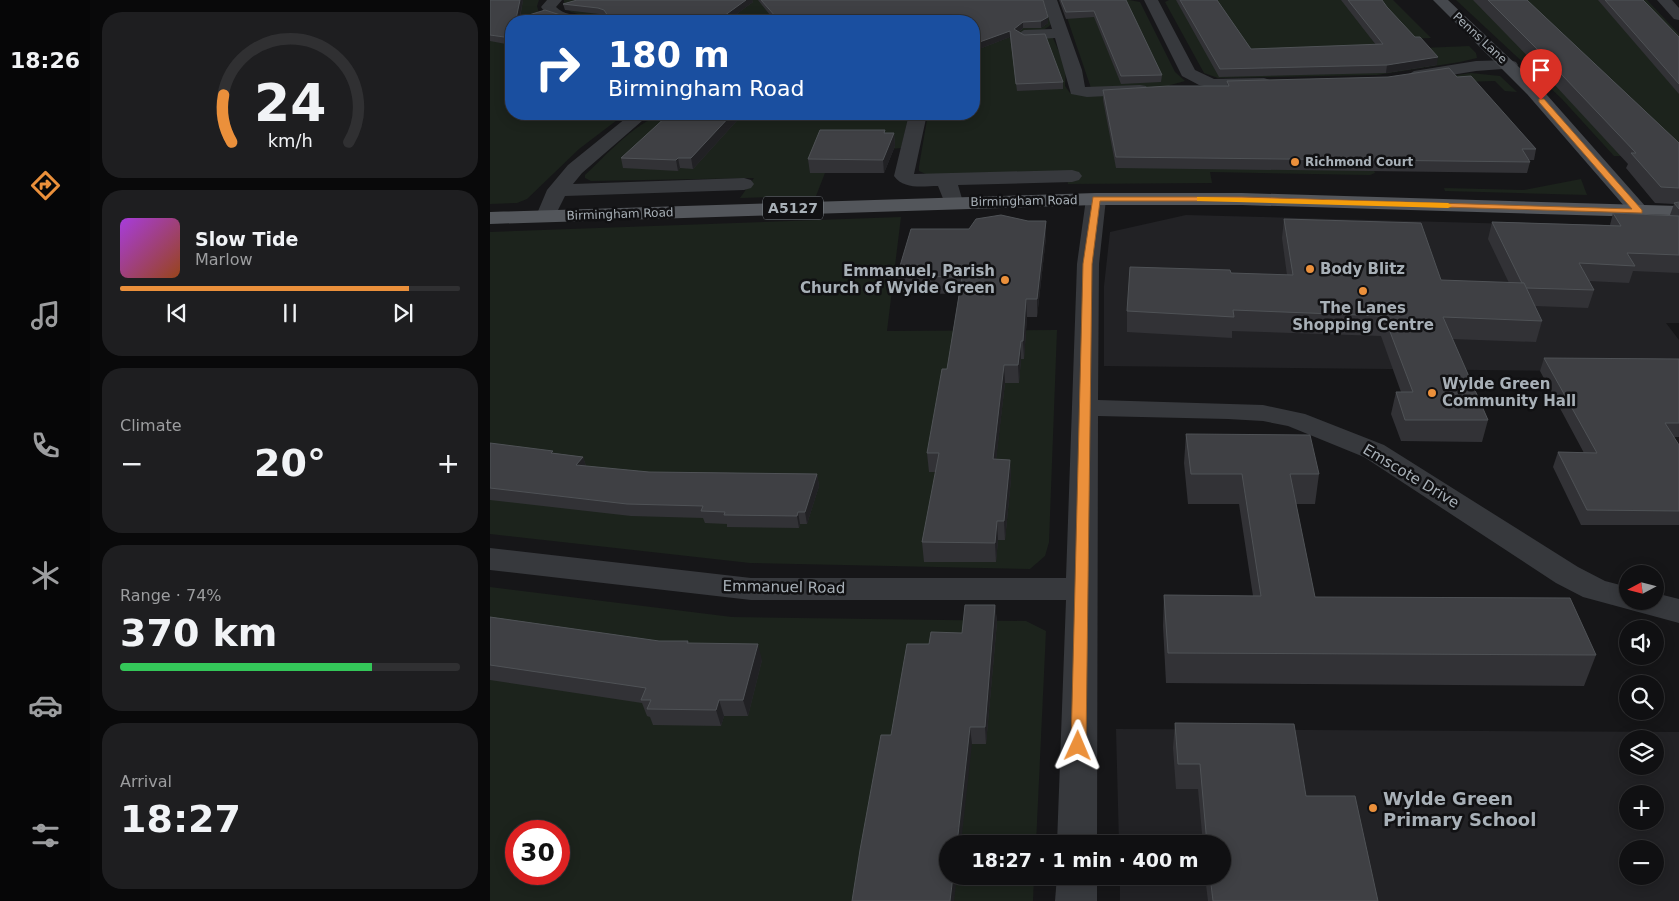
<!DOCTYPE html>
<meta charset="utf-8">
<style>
body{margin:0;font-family:"DejaVu Sans",sans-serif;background:#1e1e20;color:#f1f3f6;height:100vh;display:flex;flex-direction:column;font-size:19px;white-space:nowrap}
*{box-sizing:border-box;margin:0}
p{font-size:16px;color:#9c9d9f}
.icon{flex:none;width:28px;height:28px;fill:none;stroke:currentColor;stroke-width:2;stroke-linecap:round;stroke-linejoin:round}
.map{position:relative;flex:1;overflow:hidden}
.drawer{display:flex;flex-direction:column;gap:12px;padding:12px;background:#09090a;width:400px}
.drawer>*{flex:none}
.banner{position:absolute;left:15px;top:15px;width:475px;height:105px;border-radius:20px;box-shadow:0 2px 12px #0003,0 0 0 1px #303032;background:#1a4fa0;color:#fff;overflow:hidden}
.needle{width:32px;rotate:263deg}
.fabs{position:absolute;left:1129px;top:565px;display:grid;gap:10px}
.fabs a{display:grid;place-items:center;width:45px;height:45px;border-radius:50%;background:#101012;box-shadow:0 2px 12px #0003,0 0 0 1px #303032;font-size:25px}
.speed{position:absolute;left:15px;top:820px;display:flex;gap:10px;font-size:25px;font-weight:700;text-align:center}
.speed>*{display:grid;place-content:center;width:65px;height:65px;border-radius:50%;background:#101012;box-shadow:0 2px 12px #0003,0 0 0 1px #303032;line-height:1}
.speed .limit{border:8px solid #d22;background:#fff;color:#111}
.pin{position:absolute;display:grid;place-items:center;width:42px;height:42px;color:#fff;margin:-51px -21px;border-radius:50% 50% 50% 0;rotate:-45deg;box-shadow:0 0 5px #0007}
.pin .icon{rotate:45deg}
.me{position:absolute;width:55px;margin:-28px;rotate:1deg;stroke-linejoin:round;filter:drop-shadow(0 0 4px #0008)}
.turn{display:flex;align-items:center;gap:18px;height:105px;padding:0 20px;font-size:22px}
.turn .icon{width:65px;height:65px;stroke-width:2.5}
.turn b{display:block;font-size:35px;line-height:42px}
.big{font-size:38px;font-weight:600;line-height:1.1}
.drawer .card{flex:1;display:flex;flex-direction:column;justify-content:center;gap:8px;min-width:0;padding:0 18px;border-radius:20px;background:#1e1e20}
.drawer .dial{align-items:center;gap:0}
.dial svg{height:130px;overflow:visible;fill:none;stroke:#303032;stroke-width:7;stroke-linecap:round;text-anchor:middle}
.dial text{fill:#f1f3f6;stroke:none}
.song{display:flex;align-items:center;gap:15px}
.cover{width:60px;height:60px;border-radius:8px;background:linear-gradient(135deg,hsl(280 70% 55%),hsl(20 70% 35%))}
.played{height:5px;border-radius:2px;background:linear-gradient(90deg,#eb903b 85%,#303032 85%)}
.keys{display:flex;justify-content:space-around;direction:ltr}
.heat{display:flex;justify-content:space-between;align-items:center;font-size:28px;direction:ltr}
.charge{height:8px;border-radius:4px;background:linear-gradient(90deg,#34c759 74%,#303032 0)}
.trip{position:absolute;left:449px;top:835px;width:292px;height:50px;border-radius:25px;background:#101012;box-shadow:0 2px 12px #0003,0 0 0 1px #303032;font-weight:600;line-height:50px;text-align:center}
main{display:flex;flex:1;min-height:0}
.tab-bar{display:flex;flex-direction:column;width:90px;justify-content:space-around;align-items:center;background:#060607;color:#9c9d9f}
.tab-bar .icon{width:35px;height:35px}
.tab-bar .active{color:#eb903b}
.tab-bar b{font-size:22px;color:#f1f3f6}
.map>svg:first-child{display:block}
</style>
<main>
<nav class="tab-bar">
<b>18:26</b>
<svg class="icon active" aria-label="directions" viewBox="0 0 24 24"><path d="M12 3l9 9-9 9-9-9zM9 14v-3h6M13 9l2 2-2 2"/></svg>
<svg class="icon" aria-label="music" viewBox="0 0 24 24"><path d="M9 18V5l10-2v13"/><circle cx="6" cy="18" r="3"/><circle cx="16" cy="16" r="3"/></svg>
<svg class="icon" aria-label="phone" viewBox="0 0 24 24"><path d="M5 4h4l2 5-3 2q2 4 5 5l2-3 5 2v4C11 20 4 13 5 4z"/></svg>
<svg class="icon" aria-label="climate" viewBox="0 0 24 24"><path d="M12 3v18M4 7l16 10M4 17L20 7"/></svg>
<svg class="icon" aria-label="car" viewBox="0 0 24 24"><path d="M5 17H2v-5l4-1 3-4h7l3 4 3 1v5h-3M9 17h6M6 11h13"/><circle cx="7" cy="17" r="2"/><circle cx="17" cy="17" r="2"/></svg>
<svg class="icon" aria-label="filters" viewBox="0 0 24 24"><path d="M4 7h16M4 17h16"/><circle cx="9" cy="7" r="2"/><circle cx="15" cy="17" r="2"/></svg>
</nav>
<section class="drawer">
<div class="card dial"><svg viewBox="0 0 100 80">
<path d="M14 69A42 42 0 1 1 86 69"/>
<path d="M14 69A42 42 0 0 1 9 40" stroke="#eb903b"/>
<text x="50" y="56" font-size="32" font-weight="700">24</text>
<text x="50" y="72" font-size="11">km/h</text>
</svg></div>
<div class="card">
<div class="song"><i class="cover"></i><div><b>Slow Tide</b><p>Marlow</p></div></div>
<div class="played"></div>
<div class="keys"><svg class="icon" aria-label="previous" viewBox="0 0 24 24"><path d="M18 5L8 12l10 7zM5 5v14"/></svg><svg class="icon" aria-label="pause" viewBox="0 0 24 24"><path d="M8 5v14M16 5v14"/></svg><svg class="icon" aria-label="next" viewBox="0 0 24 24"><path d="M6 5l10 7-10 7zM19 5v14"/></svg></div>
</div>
<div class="card"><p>Climate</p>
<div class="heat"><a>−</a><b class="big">20°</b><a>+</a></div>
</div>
<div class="card"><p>Range · 74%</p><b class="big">370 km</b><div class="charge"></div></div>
<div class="card"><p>Arrival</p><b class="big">18:27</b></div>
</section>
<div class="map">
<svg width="1189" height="901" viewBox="0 0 1189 901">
<rect width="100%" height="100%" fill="#161618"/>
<g fill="#222225" fill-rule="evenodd">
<polygon points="696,215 1102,226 1189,233 1189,323 1176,323 1189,340 1189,372 614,366 614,286 620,232"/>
<path d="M626,729l563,3v169h-559v-25h102v-32h-103zM1138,739h27v27h-27zM1138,794h27v27h-27zM1138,849h27v27h-27z"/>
</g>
<g fill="#1c231c" fill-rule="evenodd">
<polygon points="0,0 49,0 47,6 49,13 21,21 21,114 135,114 89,149 37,199 27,203 0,204"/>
<path d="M74,0h479l8,24c-9,12 -34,8 -48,9l1,5 37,-2 12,2 13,30 -1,18 5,7 9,2 98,-3 185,49 13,32 -5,2 -160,-3 2,11 -144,1 -3,-13 -137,4 -9,-4v-5l9,-52h46v-93l-366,-3 -26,-3 -11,-3 -7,-6z"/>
<polygon points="571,0 639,0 650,2 685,72 695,81 673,87 601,88"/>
<polygon points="679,0 903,0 941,38 913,39 878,34 886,45 932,48 979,46 986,53 987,58 970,62 887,75 728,78 714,73 675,2"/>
<polygon points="966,0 1157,0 1189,34 1189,156 1124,156 1071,98"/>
<polygon points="981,73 1010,76 1027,92 1015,91 1005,81 938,83 940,79"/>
<path d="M178,114h241l-8,34 -69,7 -16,41 -76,2 14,-20 -163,3 -6,-3v-3c21,-19 55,-59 83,-61z"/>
<polygon points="1091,179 1097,195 955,191 954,188 1034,190"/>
<polygon points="411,217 397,331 567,330 559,542 555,556 540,569 260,563 0,534 0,232"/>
<path d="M0,587l242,30 294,4 20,10 -10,213h-88v32h86l-1,25h-543zM26,831h43v43h-43z"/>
</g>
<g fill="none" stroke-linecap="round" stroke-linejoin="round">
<g fill="#37393d" fill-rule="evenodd">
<path d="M57,0h15l-6,7c15,15 44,3 52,14 -22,1 -53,7 -67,-14z"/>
<polygon points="553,0 567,0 592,70 595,87 650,85 656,86 658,90 656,94 597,97 581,94 565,38 534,40 526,35 534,30 562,29"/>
<polygon points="654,0 668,0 705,70 724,79 774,78 780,80 782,83 780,86 774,88 724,88 709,85 692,76"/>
<polygon points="1167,0 1182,0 1189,8 1189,20 1184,19"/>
<polygon points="1020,60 1026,62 1028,65 1026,68 986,71 924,81 916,76 924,71 986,61"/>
<polygon points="141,114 160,114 92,173 83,184 254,178 261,180 264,184 261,188 254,190 75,196 63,220 56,222 49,220 46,216 57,190 78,165"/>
<path d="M419,114h18l-13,60 158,-4 7,2 3,4 -3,4 -7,2 -114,3 5,17 -3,4 -7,2 -7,-2 -8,-20c-15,0 -34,4 -44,-10z"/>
<polygon points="606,193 613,195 616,199 609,264 608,400 773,405 815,414 894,445 1088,567 1115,581 1138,587 1138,601 1165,601 1165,593 1189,599 1189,623 1093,597 1066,583 874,457 798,426 773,421 738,419 608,416 607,844 567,844 576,600 261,600 0,570 0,548 261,578 576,578 587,264 596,199 599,195"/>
<polygon points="567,876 607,876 607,901 565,901"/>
</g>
<polygon fill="#45484d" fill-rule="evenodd" points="943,0 958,0 1049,86 1156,207 1159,211 1156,215 1149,217 1142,215 1037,94"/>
<polygon fill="#53565b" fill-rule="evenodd" points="606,193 752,193 1189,206 1189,218 752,205 606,205 0,224 0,212"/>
</g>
<g fill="#323236">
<polygon points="0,0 33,0 30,18 80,18 114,16 109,14 75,10 73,4 87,0 262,0 263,2 237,21 21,21 21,45 0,41"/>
<polygon points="268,0 553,0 558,23 551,28 533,28 529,32 573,82 573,89 527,91 520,37 484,51 484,21 284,20"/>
<polygon points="569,0 636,0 672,75 671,82 631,84 604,17 576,19"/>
<polygon points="686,0 727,0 761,49 886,45 851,0 892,0 897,7 947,65 896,73 729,77"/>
<polygon points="983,0 1037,0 1189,143 1189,273 1143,271 1139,283 1099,281 1104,290 1098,308 1045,306 1052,321 1046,342 962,339 998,420 992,442 911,441 901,414 906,392 911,392 891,336 742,331 742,338 637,332 637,311 741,273 797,275 792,238 794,219 951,280 1019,283 998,239 1002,222 1120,225 1123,213 1180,215 1184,204 1165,203 1136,168 1138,164 1051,70"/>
<polygon points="1108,0 1153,0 1189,37 1189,94"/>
<polygon points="967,77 1046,149 1044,160 1038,160 1040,162 1037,173 626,168 613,100 613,90 737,86 737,81"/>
<polygon points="204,114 253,114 203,169 190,168 188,171 133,168 131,158 202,116"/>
<polygon points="395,130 395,133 404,133 405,146 394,173 320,173 318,159"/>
<polygon points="538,221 556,221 556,237 547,317 537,317 534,359 531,359 529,383 515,383 506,459 520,460 521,479 515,540 508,540 506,562 434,562 432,542 446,472 439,472 437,453 457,369 469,294 409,293 407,276 479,229"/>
<polygon points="1054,358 1189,359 1189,437 1184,437 1189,445 1189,525 1091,525 1063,467 1068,452 1094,453 1050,371"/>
<polygon points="696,434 829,474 825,504 806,504 825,597 1106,655 1094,686 676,683 673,626 674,595 763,596 749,504 698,504 694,463"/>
<polygon points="0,443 64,453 93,457 96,466 159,472 327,474 329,486 317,524 310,524 309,528 237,527 237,524 215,523 213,518 141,516 0,500"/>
<polygon points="505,605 507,622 496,744 482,744 401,735 439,644 472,633"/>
<polygon points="0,617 169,641 198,641 199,643 272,660 258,716 234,716 231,726 163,725 160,717 157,716 152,703 0,680"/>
<polygon points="685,723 816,796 888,901 718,901 715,876 732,876 732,844 713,844 708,789 686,789 683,748"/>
</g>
<g fill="#212124">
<polygon points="30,0 33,0 29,21 26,19"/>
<polygon points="256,0 262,0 263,2 237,21 227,21"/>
<polygon points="558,17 558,23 551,28 551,21"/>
<polygon points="533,22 533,28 524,36 524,29"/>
<polygon points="520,31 520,37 484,51 484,44"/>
<polygon points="948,57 947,65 896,73 897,65"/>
<polygon points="242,114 253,114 203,169 201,158"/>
<polygon points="404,133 405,146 394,173 393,160"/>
<polygon points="188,158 190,168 188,171 186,160"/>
<polygon points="556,221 556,237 547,317 547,299"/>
<polygon points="536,299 537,317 534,359 533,341"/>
<polygon points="531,341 531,359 529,383 528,365"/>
<polygon points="514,365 515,383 504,478 503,459"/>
<polygon points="93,457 97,469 86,465"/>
<polygon points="520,460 521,479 515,540 514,521"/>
<polygon points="327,474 329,486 317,524 315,512"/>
<polygon points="308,512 310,524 309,528 307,516"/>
<polygon points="507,521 508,540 506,562 505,543"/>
<polygon points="505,605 507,622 496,744 495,727"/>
<polygon points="268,644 272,660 258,716 253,700"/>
<polygon points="229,700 234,716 231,726 226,710"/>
<polygon points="480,727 482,744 471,844 467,844"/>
<polygon points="463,876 467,876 464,901 460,901"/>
</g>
<g fill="#3f4044" stroke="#4f5256">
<polygon points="0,0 30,0 26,19 55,10 80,18 118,16 114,10 108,8 73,4 87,0 256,0 227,21 21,21 21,38 0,35"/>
<polygon points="271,0 553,0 558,17 551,21 533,22 524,29 534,35 555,34 573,82 526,84 520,31 484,44 484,21 282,21 286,17"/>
<polygon points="571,0 636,0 672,75 631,76 604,11 576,12"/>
<polygon points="690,0 727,0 761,49 893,44 858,0 892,0 897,7 925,37 930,37 948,57 897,65 730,69"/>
<polygon points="998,0 1037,0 1189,143 1189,188 1171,187 1141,153 1146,153 1054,56"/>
<polygon points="1115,0 1153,0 1189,37 1189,84"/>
<polygon points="959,68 967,77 981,76 1046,149 1032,149 1040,162 626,157 613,90 678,86 739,86 737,81 898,77"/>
<polygon points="204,114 242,114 201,158 188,158 186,160 131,158 178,115 202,116"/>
<polygon points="330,130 395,130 394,133 404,133 393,160 318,159"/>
<polygon points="1189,202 1189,209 1184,203"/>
<polygon points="1123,213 1189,216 1189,255 1137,253 1145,266 1089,263 1104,290 1036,288 1034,283 1032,283 1002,222 1131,226"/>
<polygon points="511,215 538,221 556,221 547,299 536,299 533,341 531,341 528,365 514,365 503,459 520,460 514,521 507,521 505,543 432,542 449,453 437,453 452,369 457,369 472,277 407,276 421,229 479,229 486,219"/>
<polygon points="794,219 931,223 951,280 1034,283 1052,321 953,317 998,420 915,420 906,392 923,392 894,316 743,310 744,317 637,311 640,267 740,270 741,273 803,275"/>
<polygon points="1054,358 1189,359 1189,423 1175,423 1189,445 1189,511 1097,510 1068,452 1107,453"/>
<polygon points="696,434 820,435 829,474 800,474 825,597 1080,598 1106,655 678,653 674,595 771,596 752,474 701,474"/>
<polygon points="0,443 63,451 61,453 93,457 86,465 159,472 327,474 315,512 308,512 307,516 234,515 235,512 211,511 213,506 137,504 0,488"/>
<polygon points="475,605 505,605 495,727 480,727 467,844 458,844 458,876 463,876 460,901 362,901 370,850 391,735 401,735 417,644 439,644 441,632 472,633"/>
<polygon points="0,617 169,641 198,641 197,643 268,644 253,700 229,700 226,710 157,709 161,700 151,700 156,688 0,665"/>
<polygon points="685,723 804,724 816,796 865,796 888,901 723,901 720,876 732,876 732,844 717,844 710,764 688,764"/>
</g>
<polygon fill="#eb903b" stroke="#995e26" points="1049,99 1054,99 1152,210 1152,213 752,201 610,201 602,264 596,746 594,750 588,752 583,750 581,746 593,264 603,197 752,197 1142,209 1049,102"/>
<polygon fill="#f59e0b" points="707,197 958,203 962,206 958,208 710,201 707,201"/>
<g fill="#eb903b" stroke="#111113" stroke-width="2">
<circle cx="805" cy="162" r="5"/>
<circle cx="820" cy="269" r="5"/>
<circle cx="515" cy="280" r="5"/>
<circle cx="873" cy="291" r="5"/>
<circle cx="942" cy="393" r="5"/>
<circle cx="883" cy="808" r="5"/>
</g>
<g text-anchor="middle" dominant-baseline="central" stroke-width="5" stroke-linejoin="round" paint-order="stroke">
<g font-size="12" fill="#a8b0b7" stroke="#111113">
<text transform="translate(990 38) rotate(43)">Penns Lane</text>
<text transform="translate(534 201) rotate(-1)">Birmingham Road</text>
<text transform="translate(130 214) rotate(-2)">Birmingham Road</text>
</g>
<g font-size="12" font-weight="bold" fill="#a8b0b7" stroke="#111113" text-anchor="start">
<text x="815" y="162">Richmond Court</text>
</g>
<rect fill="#111113" stroke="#7b8086" stroke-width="1" x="273" y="196.5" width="60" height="23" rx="4"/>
<g font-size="14" font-weight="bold" fill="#a8b0b7">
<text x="303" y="208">A5127</text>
</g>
<g font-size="15" font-weight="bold" fill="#a8b0b7" stroke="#111113" text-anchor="start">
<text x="830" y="269">Body Blitz</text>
<text x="505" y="271" text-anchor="end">Emmanuel, Parish<tspan x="505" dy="17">Church of Wylde Green</tspan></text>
<text x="873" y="308" text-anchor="middle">The Lanes<tspan x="873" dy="17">Shopping Centre</tspan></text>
<text x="952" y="384">Wylde Green<tspan x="952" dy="17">Community Hall</tspan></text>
</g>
<g font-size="15" fill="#a8b0b7" stroke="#111113">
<text transform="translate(921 476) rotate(31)">Emscote Drive</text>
<text transform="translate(294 587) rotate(1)">Emmanuel Road</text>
</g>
<g font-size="18" font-weight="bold" fill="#a8b0b7" stroke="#111113" text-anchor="start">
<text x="893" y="798">Wylde Green<tspan x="893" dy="21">Primary School</tspan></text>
</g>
</g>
</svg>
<div class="fabs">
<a><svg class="needle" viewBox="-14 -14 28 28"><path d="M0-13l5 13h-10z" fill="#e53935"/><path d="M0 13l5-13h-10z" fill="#9c9d9f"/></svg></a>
<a><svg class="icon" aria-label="sound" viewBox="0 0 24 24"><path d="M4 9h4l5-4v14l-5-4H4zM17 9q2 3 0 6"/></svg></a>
<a><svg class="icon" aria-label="search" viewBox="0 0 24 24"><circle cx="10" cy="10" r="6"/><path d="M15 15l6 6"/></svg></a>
<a><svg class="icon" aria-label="layers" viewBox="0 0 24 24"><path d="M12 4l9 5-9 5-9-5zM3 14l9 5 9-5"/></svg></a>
<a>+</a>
<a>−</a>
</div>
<div class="speed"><div class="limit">30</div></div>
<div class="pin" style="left:1051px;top:100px;background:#d93025"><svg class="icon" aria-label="arrive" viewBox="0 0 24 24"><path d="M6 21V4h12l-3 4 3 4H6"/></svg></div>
<svg class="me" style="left:588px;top:746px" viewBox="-20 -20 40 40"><path d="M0-17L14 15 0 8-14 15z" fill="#eb903b" stroke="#fff" stroke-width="4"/></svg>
<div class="trip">18:27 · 1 min · 400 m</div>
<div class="banner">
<div class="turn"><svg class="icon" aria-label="right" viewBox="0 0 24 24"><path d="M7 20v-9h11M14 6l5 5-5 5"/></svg><div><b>180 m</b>Birmingham Road</div></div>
</div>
</div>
</main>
